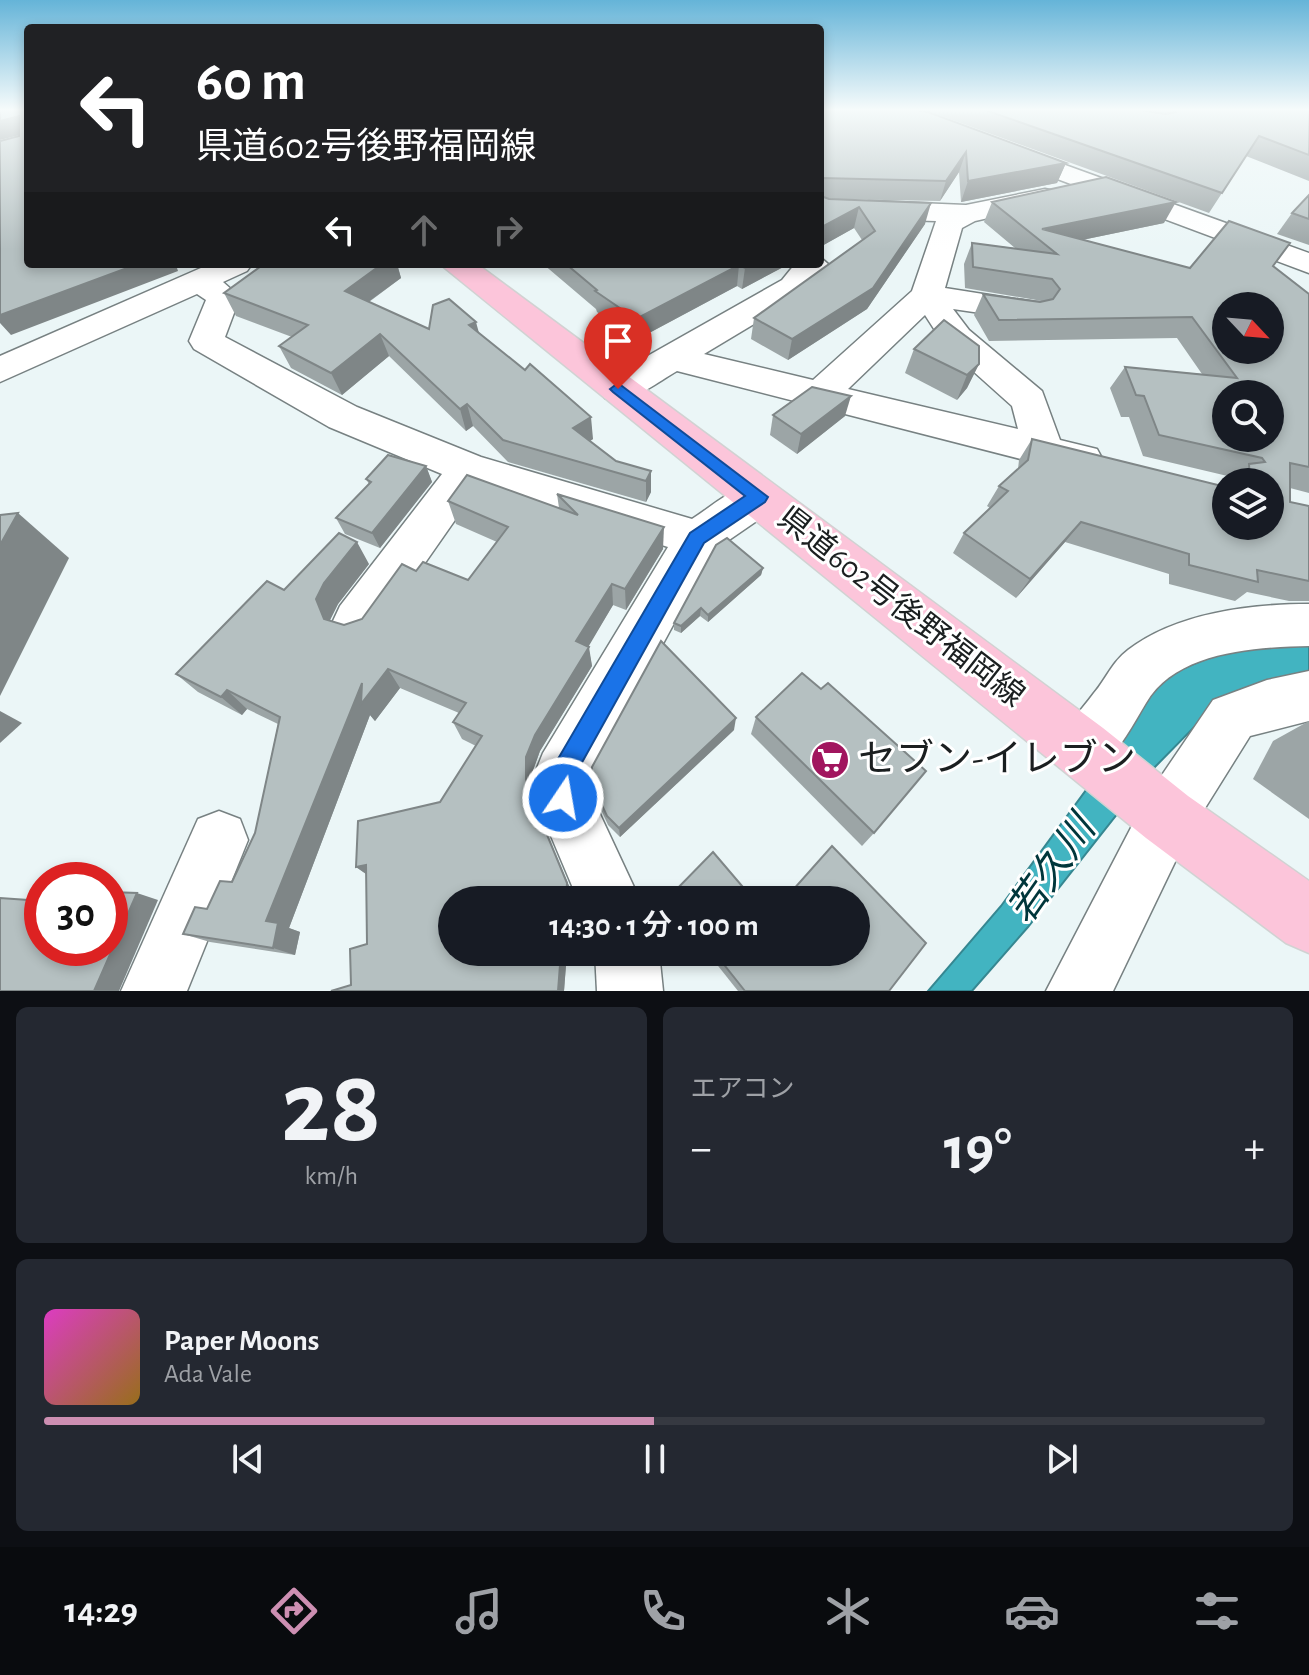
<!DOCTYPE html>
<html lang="ja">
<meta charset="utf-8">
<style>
body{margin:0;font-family:"Alegreya Sans","Noto Sans JP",sans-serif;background:#242831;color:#f1f3f6;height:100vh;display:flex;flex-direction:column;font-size:30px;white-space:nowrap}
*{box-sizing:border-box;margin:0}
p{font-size:26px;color:#9ea1a6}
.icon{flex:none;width:44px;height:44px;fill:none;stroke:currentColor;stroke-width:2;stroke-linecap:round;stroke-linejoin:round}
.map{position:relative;height:991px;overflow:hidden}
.side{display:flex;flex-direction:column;gap:16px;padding:16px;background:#0d0f14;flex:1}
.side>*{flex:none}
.guide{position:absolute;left:24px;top:24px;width:800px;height:244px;border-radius:8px;box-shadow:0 4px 12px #0003;background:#202124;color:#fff;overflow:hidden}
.needle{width:52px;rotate:116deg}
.controls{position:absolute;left:1212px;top:292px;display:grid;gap:16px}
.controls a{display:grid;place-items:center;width:72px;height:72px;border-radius:50%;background:#171b24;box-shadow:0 4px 12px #0003;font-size:40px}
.speed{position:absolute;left:24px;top:862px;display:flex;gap:16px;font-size:40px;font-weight:700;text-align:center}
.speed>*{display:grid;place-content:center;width:104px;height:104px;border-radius:50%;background:#171b24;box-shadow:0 4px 12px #0003;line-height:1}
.speed .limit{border:12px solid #d22;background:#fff;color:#111}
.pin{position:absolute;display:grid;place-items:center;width:68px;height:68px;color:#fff;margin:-82px -34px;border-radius:50% 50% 50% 0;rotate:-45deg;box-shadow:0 0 8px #0007}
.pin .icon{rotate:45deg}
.me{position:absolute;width:88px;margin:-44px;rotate:12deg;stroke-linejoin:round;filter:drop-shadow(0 0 6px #0008)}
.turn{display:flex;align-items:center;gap:28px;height:168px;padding:0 40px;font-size:36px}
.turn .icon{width:104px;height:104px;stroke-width:2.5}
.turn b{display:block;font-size:56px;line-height:68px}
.lanes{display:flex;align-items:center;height:76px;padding:0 40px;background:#0003;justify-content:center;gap:40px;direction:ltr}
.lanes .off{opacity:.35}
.big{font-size:60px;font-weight:600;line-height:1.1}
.side .card{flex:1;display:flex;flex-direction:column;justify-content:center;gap:12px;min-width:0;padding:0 28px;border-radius:12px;background:#242831}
.side .dial{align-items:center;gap:0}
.dial b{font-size:104px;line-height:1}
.song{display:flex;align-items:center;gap:24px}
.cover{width:96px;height:96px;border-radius:12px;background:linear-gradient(135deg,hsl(310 70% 55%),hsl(40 70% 35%))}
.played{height:8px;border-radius:4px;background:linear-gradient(90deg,#cd8fb2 50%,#363941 50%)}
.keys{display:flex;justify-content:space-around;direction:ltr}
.heat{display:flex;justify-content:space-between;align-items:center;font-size:44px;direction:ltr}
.side .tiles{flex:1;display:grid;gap:16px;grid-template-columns:1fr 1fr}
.card:last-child{grid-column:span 2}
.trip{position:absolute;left:438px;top:886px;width:432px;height:80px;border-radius:40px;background:#171b24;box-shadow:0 4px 12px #0003;font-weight:600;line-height:80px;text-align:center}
.menu{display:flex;height:128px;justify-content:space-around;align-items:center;background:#090b0e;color:#9ea1a6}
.menu .icon{width:56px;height:56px}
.menu .active{color:#cd8fb2}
.menu b{font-size:36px;color:#f1f3f6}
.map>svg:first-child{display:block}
</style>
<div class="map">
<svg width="1309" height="991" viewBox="0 0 1309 991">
<rect width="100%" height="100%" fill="#ebf6f7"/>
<polygon fill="#42b4c1" stroke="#368791" stroke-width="2" points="1309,636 1309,683 1203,718 1152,770 1028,927 972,991 928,991 1001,906 1119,745 1161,678 1243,643"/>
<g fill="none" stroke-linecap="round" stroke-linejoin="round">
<defs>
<g id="minor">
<polygon points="1010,145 1309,253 1309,273 1001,158 997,153 1001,148"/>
<path d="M1045,189l10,2 4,6 -4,6 -80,18 -13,7 -17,60 96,15 5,7 -5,7 -12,3 -76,-11 16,21 73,61 18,49 37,9 6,11 -6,11 -14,4 -406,-104c-23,13 -46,34 -72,27l-5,-9 5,-9 177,-100 13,-16h25v-7l8,7 -24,30 -100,60 109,26 99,-89 24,-70 -67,-2 -10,-3 -4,-6 4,-6 10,-3 97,4zM925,315l20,31 67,60 6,23 -170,-40z"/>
<path d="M210,264h42l-5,7 -24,11 17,15 -15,40 132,70 124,50 211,62c25,-16 52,-43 82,-34l6,12 -6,12 -61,42 -122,226v18l49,105h-62l-43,-102v-25l8,-20 125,-206 -190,-60 -104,149 -17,6 -17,-6 -7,-15 7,-15 102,-132 -113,-47 -135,-78 -5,-8 17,-41 -9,-6 -197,88v-26z"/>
<path d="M1309,604v42c-52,1 -133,5 -163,57 -17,28 -31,59 -63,72l-19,-8 -8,-19c9,-22 24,-36 38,-55 12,-14 18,-31 34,-43 48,-37 122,-46 181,-46z"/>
<polygon points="1309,671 1309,721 1250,736 1187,837 1113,991 1046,991 1147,797 1213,700 1267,680"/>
<polygon points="219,811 240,819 248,840 187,991 121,991 198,819"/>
<polygon points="595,952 659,952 663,991 597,991"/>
</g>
<polygon id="major" points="440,264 477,264 1103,728 1188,796 1309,881 1309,953 1286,943 1146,838"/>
</defs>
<use href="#minor" stroke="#778182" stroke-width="3"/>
<use href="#major" stroke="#d1d2d2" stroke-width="3"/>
<use href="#minor" fill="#fff" fill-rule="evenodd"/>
<use href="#major" fill="#fcc5da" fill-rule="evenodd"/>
</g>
<g fill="#9ca5a6">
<polygon points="820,110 1309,110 1309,181 1246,156 1209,213 939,115 931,114 1066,163 1057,183 961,202 959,172 940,201 829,199 925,224 867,309 788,360 751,339 754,318 862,240 854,228 820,247"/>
<polygon points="1309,195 1309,245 1277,234 1292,213"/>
<polygon points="992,202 1164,223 1082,240 1190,268 1273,266 1309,294 1309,493 1290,488 1290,502 1309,506 1309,601 1289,601 1247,592 1235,601 1169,584 1169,574 1065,542 1016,598 953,553 964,533 990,508 987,506 999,486 1018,469 1019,460 1032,439 1226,526 1270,482 1232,482 1236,478 1143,456 1129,417 1121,417 1110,388 1125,367 1202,374 1177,338 989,341 974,315 983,294 1042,301 965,288 964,264 972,243 1015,248 984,222"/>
<polygon points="263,264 397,264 401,278 369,302 429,329 479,333 593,439 590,441 616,461 651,471 651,492 646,502 508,462 473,426 466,431 389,356 342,395 291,368 279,346 292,337 236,316 224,293"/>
<polygon points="543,264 789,264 742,289 737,286 636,340 597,312 596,309"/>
<polygon points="914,349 979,364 967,388 957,400 905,373"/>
<polygon points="773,415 845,416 797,454 770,435"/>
<polygon points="426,466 432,482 380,548 345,534 336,518 369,484 366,479"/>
<polygon points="557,494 663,549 626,610 613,605 588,646 592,666 540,751 532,773 532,799 572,893 452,952 567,952 564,991 331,991 351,985 367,944 366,874 356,867 440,802 476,746 462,739 453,722 459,713 400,688 375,721 370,715 289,928 300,932 295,955 210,942 183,934 232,882 255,833 278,724 247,709 242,715 198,692 176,674 284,590 369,564 338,604 330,620 344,625 362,619 416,571 468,580 497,542 456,524 448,501 559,508"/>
<polygon points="763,568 761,575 708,622 700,616 681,633 674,630 674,623"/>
<polygon points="821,689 874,833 862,846 751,734 756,717"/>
<polygon points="1309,721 1309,819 1253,779 1273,741"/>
<polygon points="734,730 620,837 608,825 594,794 592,784"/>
<polygon points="707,952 856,952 889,991 738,991"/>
</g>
<g fill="#7f8687">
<polygon points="19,116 28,133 0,140 0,121"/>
<polygon points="966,152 959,172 940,201 946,181"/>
<polygon points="1066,163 1057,183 961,202 968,181"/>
<polygon points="1176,202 1164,223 1048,247 1042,229"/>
<polygon points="931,203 925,224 867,309 788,360 792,339"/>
<polygon points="859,207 854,228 820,247 820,228"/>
<polygon points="138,264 187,264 177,268 178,271 11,335 0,323 0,315"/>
<polygon points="382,264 397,264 401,278 353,313 345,291"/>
<polygon points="753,264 789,264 742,289 745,268"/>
<polygon points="739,265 737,286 636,340 636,319"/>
<polygon points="476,322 482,344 469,325"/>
<polygon points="380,334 389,356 342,395 331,373"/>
<polygon points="979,364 967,388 957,400 967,375"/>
<polygon points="851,396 845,416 797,454 801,434"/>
<polygon points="467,404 473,426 466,431 460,409"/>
<polygon points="591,417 593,439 576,450 573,428"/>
<polygon points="426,466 432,482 380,548 372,533"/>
<polygon points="651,471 651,492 646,502 646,481"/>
<polygon points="18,513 69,558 0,696 0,545"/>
<polygon points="1081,522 1065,542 1016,598 1030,579"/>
<polygon points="664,527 663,549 626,610 625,589"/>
<polygon points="357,542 369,564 338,604 330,620 339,639 324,619 316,599 324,583"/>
<polygon points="763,568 761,575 708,622 708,615"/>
<polygon points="612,584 613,605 580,661 576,641"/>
<polygon points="701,608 700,616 681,633 681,626"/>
<polygon points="589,647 592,666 540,751 532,773 532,799 572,893 571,900 566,900 526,784 526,757 535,735"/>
<polygon points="388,669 400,688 375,721 370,715 289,928 300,932 295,955 273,948 266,921 362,683"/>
<polygon points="227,690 247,709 242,715 221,697"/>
<polygon points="0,711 22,723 0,743"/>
<polygon points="736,718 734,730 620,837 619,828"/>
<polygon points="366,865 372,878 356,867"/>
<polygon points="137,893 158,900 119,991 94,991"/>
<polygon points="561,952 567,952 564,991 558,991"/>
</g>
<g fill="#b5c0c1" stroke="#7f8687" stroke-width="2" fill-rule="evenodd">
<polygon points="0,110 28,110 28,264 138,264 0,315 0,141 19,136 19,116 0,121"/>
<polygon points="820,110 914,110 928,112 1066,163 968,181 966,152 946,181 822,178 821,196 829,199 931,203 873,288 792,339 754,318 875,231 859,207 820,228"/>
<polygon points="985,110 1138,110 1166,114 1176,112 1177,110 1309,110 1309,155 1259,136 1222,193"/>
<path d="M1106,177l70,25 -134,27 148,39 39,-47 61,22 -17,23 36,28v173l-19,-4v39l19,4v75l-52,-11 1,12 -69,-17v-11l-108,-32 -51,57 -66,-46 44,-42 -9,-5 29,-26 4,-21 194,48v39h44v-44h-20l-1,-18 16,-2 -3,-4 -103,-23 -15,-39 -8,-1 -11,-28 112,11 -45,-61 -193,3 -16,-26 57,8 13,-3 7,-10 -8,-10 -79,-12 -1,-24 85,11 -65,-52zM1226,306h44v44h-44zM1226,394h44v44h-44z"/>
<polygon points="1309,195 1309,219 1292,213"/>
<polygon points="264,264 382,264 345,291 429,329 433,305 449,299 476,322 469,325 525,370 530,364 591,417 573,428 616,461 651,471 646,481 503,440 467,404 460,409 380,334 331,373 279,346 308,325 224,293"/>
<polygon points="566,264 753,264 745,268 739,265 636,319 595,291 597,290"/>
<polygon points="944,320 979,346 979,364 967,375 914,349"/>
<polygon points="812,387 851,396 801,434 773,415"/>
<polygon points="388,455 426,466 372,533 336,518 371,482 366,479"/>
<polygon points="467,475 578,515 557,494 664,527 625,589 612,584 576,641 589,647 535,735 526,757 526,784 567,883 566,900 452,900 452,952 561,952 558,991 331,991 351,985 350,949 367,944 366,865 356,867 358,821 440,802 482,736 453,722 466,703 388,669 361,704 362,683 266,921 278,923 273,948 183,934 195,907 207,909 220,881 232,882 255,833 280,717 227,690 221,697 176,674 267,581 284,590 339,533 357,542 324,583 316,599 324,619 344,625 362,619 402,564 416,571 423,562 468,580 508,527 448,501"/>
<polygon points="18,513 0,545 0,515"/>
<polygon points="727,538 763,568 708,615 701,608 681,626 674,623 716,545"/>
<polygon points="661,641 736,718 619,828 607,816 592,784 592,767"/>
<polygon points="802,673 821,689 828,683 926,771 874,833 756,717"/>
<polygon points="832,846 926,943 889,991 745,991 714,952 856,952 856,900 784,900"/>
<polygon points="713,852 754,900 672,900 669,897"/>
<polygon points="110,892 137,893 94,991 0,991 0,898 42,901 42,948 110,948"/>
</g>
<linearGradient id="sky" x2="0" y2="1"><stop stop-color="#65b4d8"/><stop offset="0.44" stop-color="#f6fbfb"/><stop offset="1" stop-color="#f6fbfb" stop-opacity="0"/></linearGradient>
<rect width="1309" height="249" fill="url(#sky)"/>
<polygon fill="#1a73e8" stroke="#114b97" stroke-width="2" points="618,383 768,497 765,502 704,543 575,775 575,798 571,806 563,810 554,806 550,798 555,764 690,533 745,496 613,392 610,389"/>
<defs>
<symbol id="supermarket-disc" viewBox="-11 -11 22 22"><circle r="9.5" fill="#a1155e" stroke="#fff"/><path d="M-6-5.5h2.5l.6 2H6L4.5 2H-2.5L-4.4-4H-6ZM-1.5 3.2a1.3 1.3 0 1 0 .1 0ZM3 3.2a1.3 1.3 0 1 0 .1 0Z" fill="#fff"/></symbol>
</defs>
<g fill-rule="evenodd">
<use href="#supermarket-disc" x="808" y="738" width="44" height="44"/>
</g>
<g text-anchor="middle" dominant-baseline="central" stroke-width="6" stroke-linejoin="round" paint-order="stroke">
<g font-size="32" fill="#1b1f20" stroke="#fff">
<text transform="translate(901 607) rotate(38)">県道602号後野福岡線</text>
</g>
<g font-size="38" fill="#1b1f20" stroke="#fff" text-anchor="start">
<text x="858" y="760">セブン-イレブン</text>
</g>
<g font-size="40" font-style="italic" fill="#00363b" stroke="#fff">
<text transform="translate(1052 870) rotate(-55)">若久川</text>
</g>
</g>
</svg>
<div class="controls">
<a><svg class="needle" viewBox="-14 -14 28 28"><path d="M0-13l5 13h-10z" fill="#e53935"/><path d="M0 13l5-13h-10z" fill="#9ea1a6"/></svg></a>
<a><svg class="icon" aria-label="search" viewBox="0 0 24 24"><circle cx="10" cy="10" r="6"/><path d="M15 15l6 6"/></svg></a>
<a><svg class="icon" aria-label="layers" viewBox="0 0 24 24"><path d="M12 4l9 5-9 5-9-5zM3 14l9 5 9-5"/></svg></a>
</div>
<div class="speed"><div class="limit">30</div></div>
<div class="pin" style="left:618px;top:389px;background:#d93025"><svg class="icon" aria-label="arrive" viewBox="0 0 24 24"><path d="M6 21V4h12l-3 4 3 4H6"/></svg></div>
<svg class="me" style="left:563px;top:798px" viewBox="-20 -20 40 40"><circle r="17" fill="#1a73e8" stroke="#fff" stroke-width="3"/><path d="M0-11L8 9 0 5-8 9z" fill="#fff"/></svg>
<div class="trip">14:30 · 1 分 · 100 m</div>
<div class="guide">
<div class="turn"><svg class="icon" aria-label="left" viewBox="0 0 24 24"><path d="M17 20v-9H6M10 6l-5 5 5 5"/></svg><div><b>60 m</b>県道602号後野福岡線</div></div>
<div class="lanes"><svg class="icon" aria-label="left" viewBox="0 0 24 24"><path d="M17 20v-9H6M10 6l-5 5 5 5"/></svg><svg class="icon off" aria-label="ahead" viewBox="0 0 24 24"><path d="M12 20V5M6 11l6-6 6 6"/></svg><svg class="icon off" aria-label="right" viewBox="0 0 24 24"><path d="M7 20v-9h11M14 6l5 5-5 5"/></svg></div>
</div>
</div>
<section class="side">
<div class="tiles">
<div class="card dial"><b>28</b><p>km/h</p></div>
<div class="card"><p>エアコン</p>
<div class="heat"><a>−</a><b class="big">19°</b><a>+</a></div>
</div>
<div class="card">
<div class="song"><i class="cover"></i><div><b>Paper Moons</b><p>Ada Vale</p></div></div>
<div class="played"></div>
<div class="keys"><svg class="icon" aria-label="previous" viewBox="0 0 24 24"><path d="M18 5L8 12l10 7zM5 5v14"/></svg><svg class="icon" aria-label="pause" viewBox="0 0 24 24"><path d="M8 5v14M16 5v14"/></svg><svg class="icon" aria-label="next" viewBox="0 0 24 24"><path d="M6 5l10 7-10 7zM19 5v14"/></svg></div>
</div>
</div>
</section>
<nav class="menu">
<b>14:29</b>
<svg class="icon active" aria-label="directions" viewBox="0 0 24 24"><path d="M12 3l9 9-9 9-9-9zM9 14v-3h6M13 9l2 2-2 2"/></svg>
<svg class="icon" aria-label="music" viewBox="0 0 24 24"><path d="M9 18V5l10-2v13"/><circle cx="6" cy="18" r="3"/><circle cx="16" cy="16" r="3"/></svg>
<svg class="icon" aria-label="phone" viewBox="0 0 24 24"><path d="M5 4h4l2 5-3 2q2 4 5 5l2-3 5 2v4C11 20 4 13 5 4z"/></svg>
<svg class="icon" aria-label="climate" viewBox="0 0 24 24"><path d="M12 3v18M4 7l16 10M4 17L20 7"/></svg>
<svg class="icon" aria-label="car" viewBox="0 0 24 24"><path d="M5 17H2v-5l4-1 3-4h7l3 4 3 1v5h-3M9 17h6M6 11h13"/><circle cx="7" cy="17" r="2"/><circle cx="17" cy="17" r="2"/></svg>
<svg class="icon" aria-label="filters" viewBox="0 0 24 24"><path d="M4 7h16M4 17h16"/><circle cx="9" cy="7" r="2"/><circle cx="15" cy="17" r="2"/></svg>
</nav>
